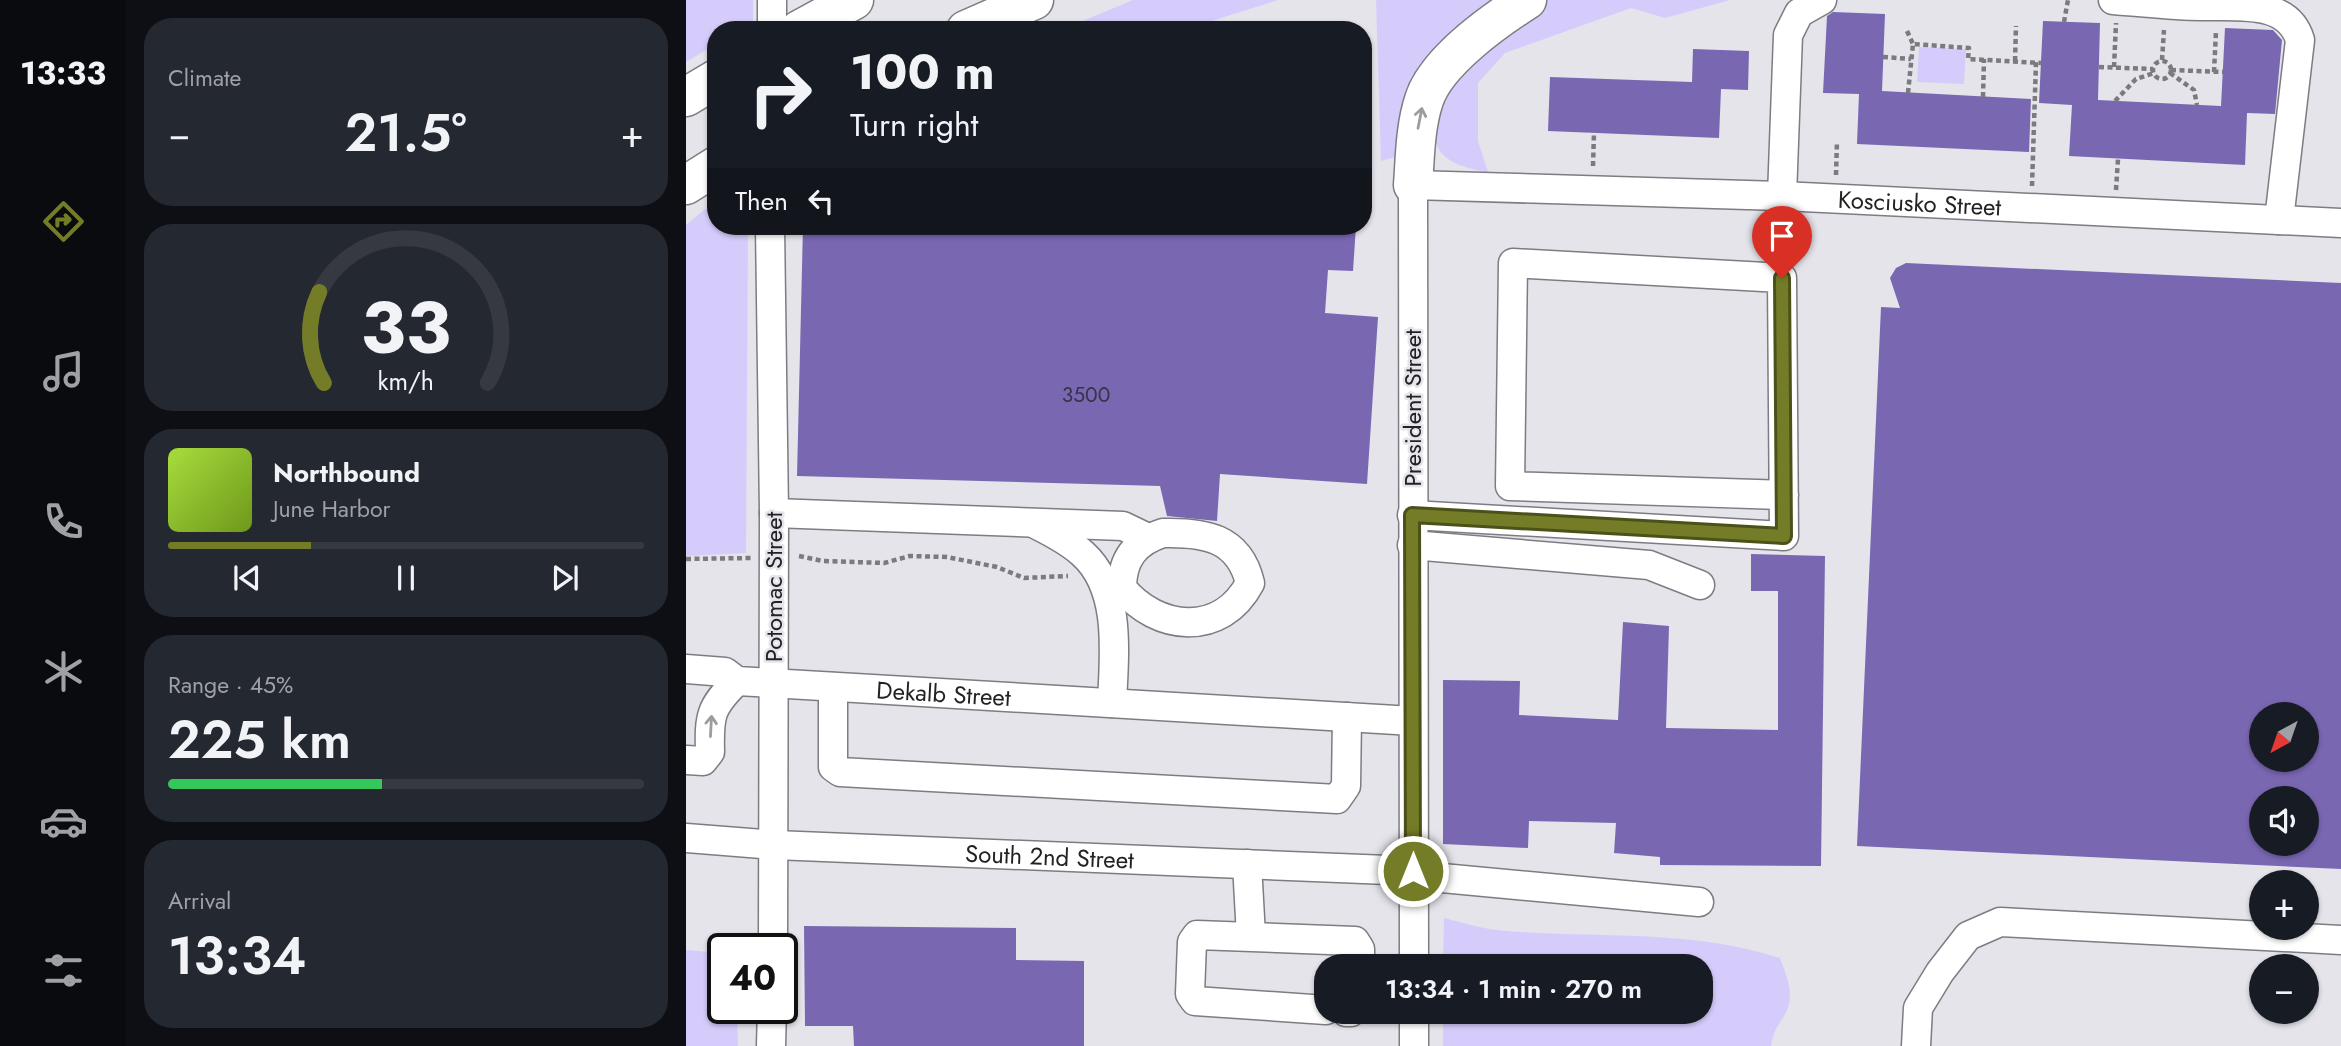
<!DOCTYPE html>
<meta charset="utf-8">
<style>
body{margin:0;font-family:Jost,sans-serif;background:#242831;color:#f1f3f6;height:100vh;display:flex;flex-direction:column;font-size:26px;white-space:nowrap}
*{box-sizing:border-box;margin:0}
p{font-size:23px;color:#9ea1a6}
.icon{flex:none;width:38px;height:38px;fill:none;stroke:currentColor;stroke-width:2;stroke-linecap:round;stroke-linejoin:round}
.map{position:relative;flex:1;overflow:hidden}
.sheet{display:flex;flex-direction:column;gap:18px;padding:18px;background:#0d0f14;width:560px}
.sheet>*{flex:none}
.top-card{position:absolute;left:21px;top:21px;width:665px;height:214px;border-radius:28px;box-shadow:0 2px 5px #0004;background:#171b24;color:#f1f3f6;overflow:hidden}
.needle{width:46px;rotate:220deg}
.fabs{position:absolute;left:1563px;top:702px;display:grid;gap:14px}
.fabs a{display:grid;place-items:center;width:70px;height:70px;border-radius:50%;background:#171b24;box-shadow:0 2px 5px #0004;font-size:35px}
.speed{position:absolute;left:21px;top:933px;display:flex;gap:14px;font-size:35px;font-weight:700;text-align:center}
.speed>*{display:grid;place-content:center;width:91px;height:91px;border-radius:50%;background:#171b24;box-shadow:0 2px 5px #0004;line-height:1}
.speed .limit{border:4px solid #111;border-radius:10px;background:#fff;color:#111}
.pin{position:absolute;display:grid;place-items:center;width:60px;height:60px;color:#fff;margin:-72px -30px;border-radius:50% 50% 50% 0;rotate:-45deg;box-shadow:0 0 7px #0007}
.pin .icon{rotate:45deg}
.me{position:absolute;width:77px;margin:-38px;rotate:0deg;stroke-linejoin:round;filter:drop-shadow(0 0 5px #0008)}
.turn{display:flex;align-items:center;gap:24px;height:147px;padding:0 28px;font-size:32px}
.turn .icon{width:91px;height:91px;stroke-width:2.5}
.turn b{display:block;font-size:49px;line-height:60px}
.then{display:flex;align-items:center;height:66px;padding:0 28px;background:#0003;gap:14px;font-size:26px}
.big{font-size:52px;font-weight:600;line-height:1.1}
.sheet .widget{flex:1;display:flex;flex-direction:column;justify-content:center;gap:10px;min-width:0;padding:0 24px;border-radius:28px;background:#242831}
.sheet .dial{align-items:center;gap:0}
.dial svg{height:182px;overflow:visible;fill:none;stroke:#363941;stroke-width:7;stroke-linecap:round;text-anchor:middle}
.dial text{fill:#f1f3f6;stroke:none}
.song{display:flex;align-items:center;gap:21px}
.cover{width:84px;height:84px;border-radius:10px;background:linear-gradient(135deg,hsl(80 70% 55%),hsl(80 70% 35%))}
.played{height:7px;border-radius:4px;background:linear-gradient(90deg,#757c27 30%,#363941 30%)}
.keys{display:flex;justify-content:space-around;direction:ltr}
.heat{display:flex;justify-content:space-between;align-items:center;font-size:38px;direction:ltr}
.charge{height:10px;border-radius:5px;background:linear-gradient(90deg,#34c759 45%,#363941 0)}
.trip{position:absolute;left:628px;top:954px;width:399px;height:70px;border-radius:28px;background:#171b24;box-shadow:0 2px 5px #0004;font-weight:600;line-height:70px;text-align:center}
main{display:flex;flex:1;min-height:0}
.tab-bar{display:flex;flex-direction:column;width:126px;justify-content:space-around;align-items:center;background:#090b0e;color:#9ea1a6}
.tab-bar .icon{width:49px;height:49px}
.tab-bar .active{color:#757c27}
.tab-bar b{font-size:32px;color:#f1f3f6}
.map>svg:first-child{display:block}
</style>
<main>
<nav class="tab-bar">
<b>13:33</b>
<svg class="icon active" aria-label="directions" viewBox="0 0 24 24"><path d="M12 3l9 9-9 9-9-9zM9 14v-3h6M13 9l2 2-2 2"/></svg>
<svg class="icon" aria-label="music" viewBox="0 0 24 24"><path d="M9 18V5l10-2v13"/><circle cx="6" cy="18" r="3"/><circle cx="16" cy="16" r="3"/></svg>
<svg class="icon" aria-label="phone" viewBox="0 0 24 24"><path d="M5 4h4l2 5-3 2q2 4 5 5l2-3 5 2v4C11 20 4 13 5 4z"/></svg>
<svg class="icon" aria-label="climate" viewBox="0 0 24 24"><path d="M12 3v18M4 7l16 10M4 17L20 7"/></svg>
<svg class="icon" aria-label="car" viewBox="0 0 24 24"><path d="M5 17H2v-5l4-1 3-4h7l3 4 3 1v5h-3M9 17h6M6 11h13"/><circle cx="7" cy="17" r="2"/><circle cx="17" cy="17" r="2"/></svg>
<svg class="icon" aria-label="filters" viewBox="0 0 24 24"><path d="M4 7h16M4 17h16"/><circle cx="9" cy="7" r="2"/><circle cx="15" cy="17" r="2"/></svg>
</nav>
<section class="sheet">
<div class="widget"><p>Climate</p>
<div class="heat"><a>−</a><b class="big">21.5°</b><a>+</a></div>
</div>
<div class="widget dial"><svg viewBox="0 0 100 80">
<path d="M14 69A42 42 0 1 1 86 69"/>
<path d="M14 69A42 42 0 0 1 12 29" stroke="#757c27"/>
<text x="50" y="56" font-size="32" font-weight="700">33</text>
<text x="50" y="72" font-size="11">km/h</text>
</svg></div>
<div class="widget">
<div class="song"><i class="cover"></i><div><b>Northbound</b><p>June Harbor</p></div></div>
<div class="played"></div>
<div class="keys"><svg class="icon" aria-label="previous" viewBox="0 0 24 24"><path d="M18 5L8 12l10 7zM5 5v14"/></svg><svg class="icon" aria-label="pause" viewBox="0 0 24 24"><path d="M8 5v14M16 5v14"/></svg><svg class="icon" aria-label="next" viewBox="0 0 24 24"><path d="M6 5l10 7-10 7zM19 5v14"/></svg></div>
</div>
<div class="widget"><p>Range · 45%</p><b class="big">225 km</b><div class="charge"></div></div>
<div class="widget"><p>Arrival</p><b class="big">13:34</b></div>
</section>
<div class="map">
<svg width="1655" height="1046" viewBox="0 0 1655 1046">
<rect width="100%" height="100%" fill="#e5e4eb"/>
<g fill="#d6ccfc">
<polygon points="0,0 67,0 67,23 55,30 30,30 30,44 0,62"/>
<polygon points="447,0 592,0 497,30 375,30"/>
<polygon points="690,0 825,0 716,155 695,161"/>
<path d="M859,0h185l-65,18 -34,-10 -126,45 -27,30v58l10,31c-20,-3 -53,-10 -53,-37 0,-10 -3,-28 1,-37 12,-28 84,-77 109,-98z"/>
<polygon points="1233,47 1280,49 1278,84 1231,82"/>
<polygon points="30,208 30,226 62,226 60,553 0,556 0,225 19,209"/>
<path d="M758,918c20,5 42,12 63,13 91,7 185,-2 273,27 7,19 16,39 4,58 -7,11 -11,17 -13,30h-328v-34h258v-46h-258z"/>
<polygon points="0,950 37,953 37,1008 51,1008 52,1046 0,1046"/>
</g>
<g fill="#7a67b2" fill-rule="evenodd">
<polygon points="1147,12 1199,14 1196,91 1345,99 1343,152 1171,144 1173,94 1137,93 1141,16"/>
<polygon points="1357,21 1414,23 1412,100 1535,106 1539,28 1587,30 1596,40 1589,114 1561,113 1559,165 1383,156 1386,105 1353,103"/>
<polygon points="1007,49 1063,51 1062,90 1035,89 1033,138 862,131 864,77 1006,82"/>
<polygon points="117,226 670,226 667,271 642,270 639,313 692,317 681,484 534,474 531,521 481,516 474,486 111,476"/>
<path d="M1220,263l435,20v586l-484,-23 24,-539 19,1 -10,-30 6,-10zM1575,714h45v46h-45zM1575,798h45v46h-45z"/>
<polygon points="1065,554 1139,556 1135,866 974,865 974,857 928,853 930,823 843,821 842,848 757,844 757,680 834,681 833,715 932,720 937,622 983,626 980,728 1092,730 1092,591 1065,591"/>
<polygon points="118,926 330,928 330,960 398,961 398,1046 168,1046 167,1026 119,1026"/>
</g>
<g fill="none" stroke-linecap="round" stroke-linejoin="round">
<defs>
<g id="minor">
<path d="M1427,0c29,2 58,6 88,6 40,1 87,-6 99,34l-21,180"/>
<polyline points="86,30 86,0"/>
<polyline points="1096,196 1102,35 1113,13 1136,0"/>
<polyline points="84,226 88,513 87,948"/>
<polyline points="88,513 437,526 462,538"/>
<polyline points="726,515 1098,536 1096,278 827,263 824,486 1098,495"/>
<path d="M351,525c16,8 33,17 46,29 39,35 31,102 29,149"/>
<path d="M477,533c41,-1 76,4 87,50 -29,55 -93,48 -128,5 0,-29 13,-46 41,-55z"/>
<polyline points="726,545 963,565 1014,585"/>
<path id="s1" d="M0,669l39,3 12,9 676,40"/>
<polyline points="147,687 147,767 154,772 651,799 660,786 661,717"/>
<path d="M0,760l17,1 7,-9c-1,-36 0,-45 27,-71"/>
<path id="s2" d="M0,838l89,7 638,26 29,7 257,24"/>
<polyline points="561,864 565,936"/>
<path id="s3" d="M728,966l-1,-781 369,11 559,27"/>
<polyline points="640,1010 509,1001 504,994 506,942 511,935 669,941 674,949 674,966"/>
<polyline points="660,1012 665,1012"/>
<polyline points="728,1012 728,1046"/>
<polyline points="85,1046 86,1008"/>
<polyline points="1230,1046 1232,1008 1254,972 1282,936 1314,922 1655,940"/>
</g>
<g id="highway">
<polyline points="113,30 168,0"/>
<polyline points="280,30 348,0"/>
<polyline points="0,97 30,79"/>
<polyline points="0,185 30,166"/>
<path d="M727,185c2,-27 2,-58 11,-85 12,-38 70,-79 103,-100"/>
</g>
</defs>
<use href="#minor" stroke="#7d7c82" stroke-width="31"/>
<use href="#highway" stroke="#7d7c82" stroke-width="41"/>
<g stroke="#7b7a7f" stroke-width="4.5" stroke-dasharray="5 3.5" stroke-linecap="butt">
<polyline points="1378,22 1382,0"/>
<polyline points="1221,31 1227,44"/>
<polyline points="1197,57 1225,59"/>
<polyline points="1476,60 1478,30"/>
<circle cx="1476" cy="70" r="9"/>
<polyline points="1329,61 1330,26"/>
<polyline points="1413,67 1467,69"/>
<polyline points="1428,67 1430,23"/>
<polyline points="1485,70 1537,72"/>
<polyline points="1528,72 1530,31"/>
<polyline points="1484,73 1508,90 1511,105"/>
<polyline points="1222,93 1227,44 1283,48 1282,59 1355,63"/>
<polyline points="1297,97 1298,59"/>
<polyline points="1429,101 1450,79 1468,73"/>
<polyline points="907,166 908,133"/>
<polyline points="1150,175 1151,141"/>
<polyline points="1346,186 1350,62"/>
<polyline points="1430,190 1432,159"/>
<polyline points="113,556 137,561 198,563 224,556 261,557 311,567 338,578 382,576"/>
<polyline points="0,559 66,558"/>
</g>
<use href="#minor" stroke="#fff" stroke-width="28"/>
<use href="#highway" stroke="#fff" stroke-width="38"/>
</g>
<defs><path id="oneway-shaft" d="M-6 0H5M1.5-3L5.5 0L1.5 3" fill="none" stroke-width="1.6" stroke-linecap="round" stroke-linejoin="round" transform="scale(1.75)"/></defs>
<g stroke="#9c9c9c">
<use href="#oneway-shaft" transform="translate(734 118) rotate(-79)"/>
<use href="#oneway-shaft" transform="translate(25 726) rotate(-87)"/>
</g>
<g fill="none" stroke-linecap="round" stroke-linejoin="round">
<defs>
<polyline id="route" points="727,871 726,515 1098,536 1096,278"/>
</defs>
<use href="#route" stroke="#4c5119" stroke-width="18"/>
<use href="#route" stroke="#757c27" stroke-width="12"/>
</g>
<g text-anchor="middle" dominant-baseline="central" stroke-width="5" stroke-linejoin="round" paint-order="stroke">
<g font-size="21" fill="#383348">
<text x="400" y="395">3500</text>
</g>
<g font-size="24" fill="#222224" stroke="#e5e4eb">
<text stroke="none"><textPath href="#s3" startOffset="1288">Kosciusko Street</textPath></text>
<text transform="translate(726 408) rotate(-90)">President Street</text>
<text transform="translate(87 587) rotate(-90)">Potomac Street</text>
<text stroke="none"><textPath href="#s1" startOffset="261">Dekalb Street</textPath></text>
<text stroke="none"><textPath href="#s2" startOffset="364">South 2nd Street</textPath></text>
</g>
</g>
</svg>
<div class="fabs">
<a><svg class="needle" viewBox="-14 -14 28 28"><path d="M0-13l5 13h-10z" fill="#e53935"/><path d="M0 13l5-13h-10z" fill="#9ea1a6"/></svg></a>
<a><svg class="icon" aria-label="sound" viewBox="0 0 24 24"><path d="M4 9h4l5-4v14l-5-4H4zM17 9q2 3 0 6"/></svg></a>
<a>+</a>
<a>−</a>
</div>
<div class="speed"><div class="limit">40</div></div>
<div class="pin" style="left:1096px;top:278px;background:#d93025"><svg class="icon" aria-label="arrive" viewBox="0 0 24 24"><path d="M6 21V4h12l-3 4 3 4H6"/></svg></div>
<svg class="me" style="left:727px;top:871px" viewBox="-20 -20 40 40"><circle r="17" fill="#757c27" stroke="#fff" stroke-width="3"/><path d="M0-11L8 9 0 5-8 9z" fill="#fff"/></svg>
<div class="trip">13:34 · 1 min · 270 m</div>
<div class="top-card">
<div class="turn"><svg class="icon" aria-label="right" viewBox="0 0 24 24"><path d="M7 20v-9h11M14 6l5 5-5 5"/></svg><div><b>100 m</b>Turn right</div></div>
<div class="then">Then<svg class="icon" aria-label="left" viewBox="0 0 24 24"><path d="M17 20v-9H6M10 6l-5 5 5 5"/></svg></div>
</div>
</div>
</main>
